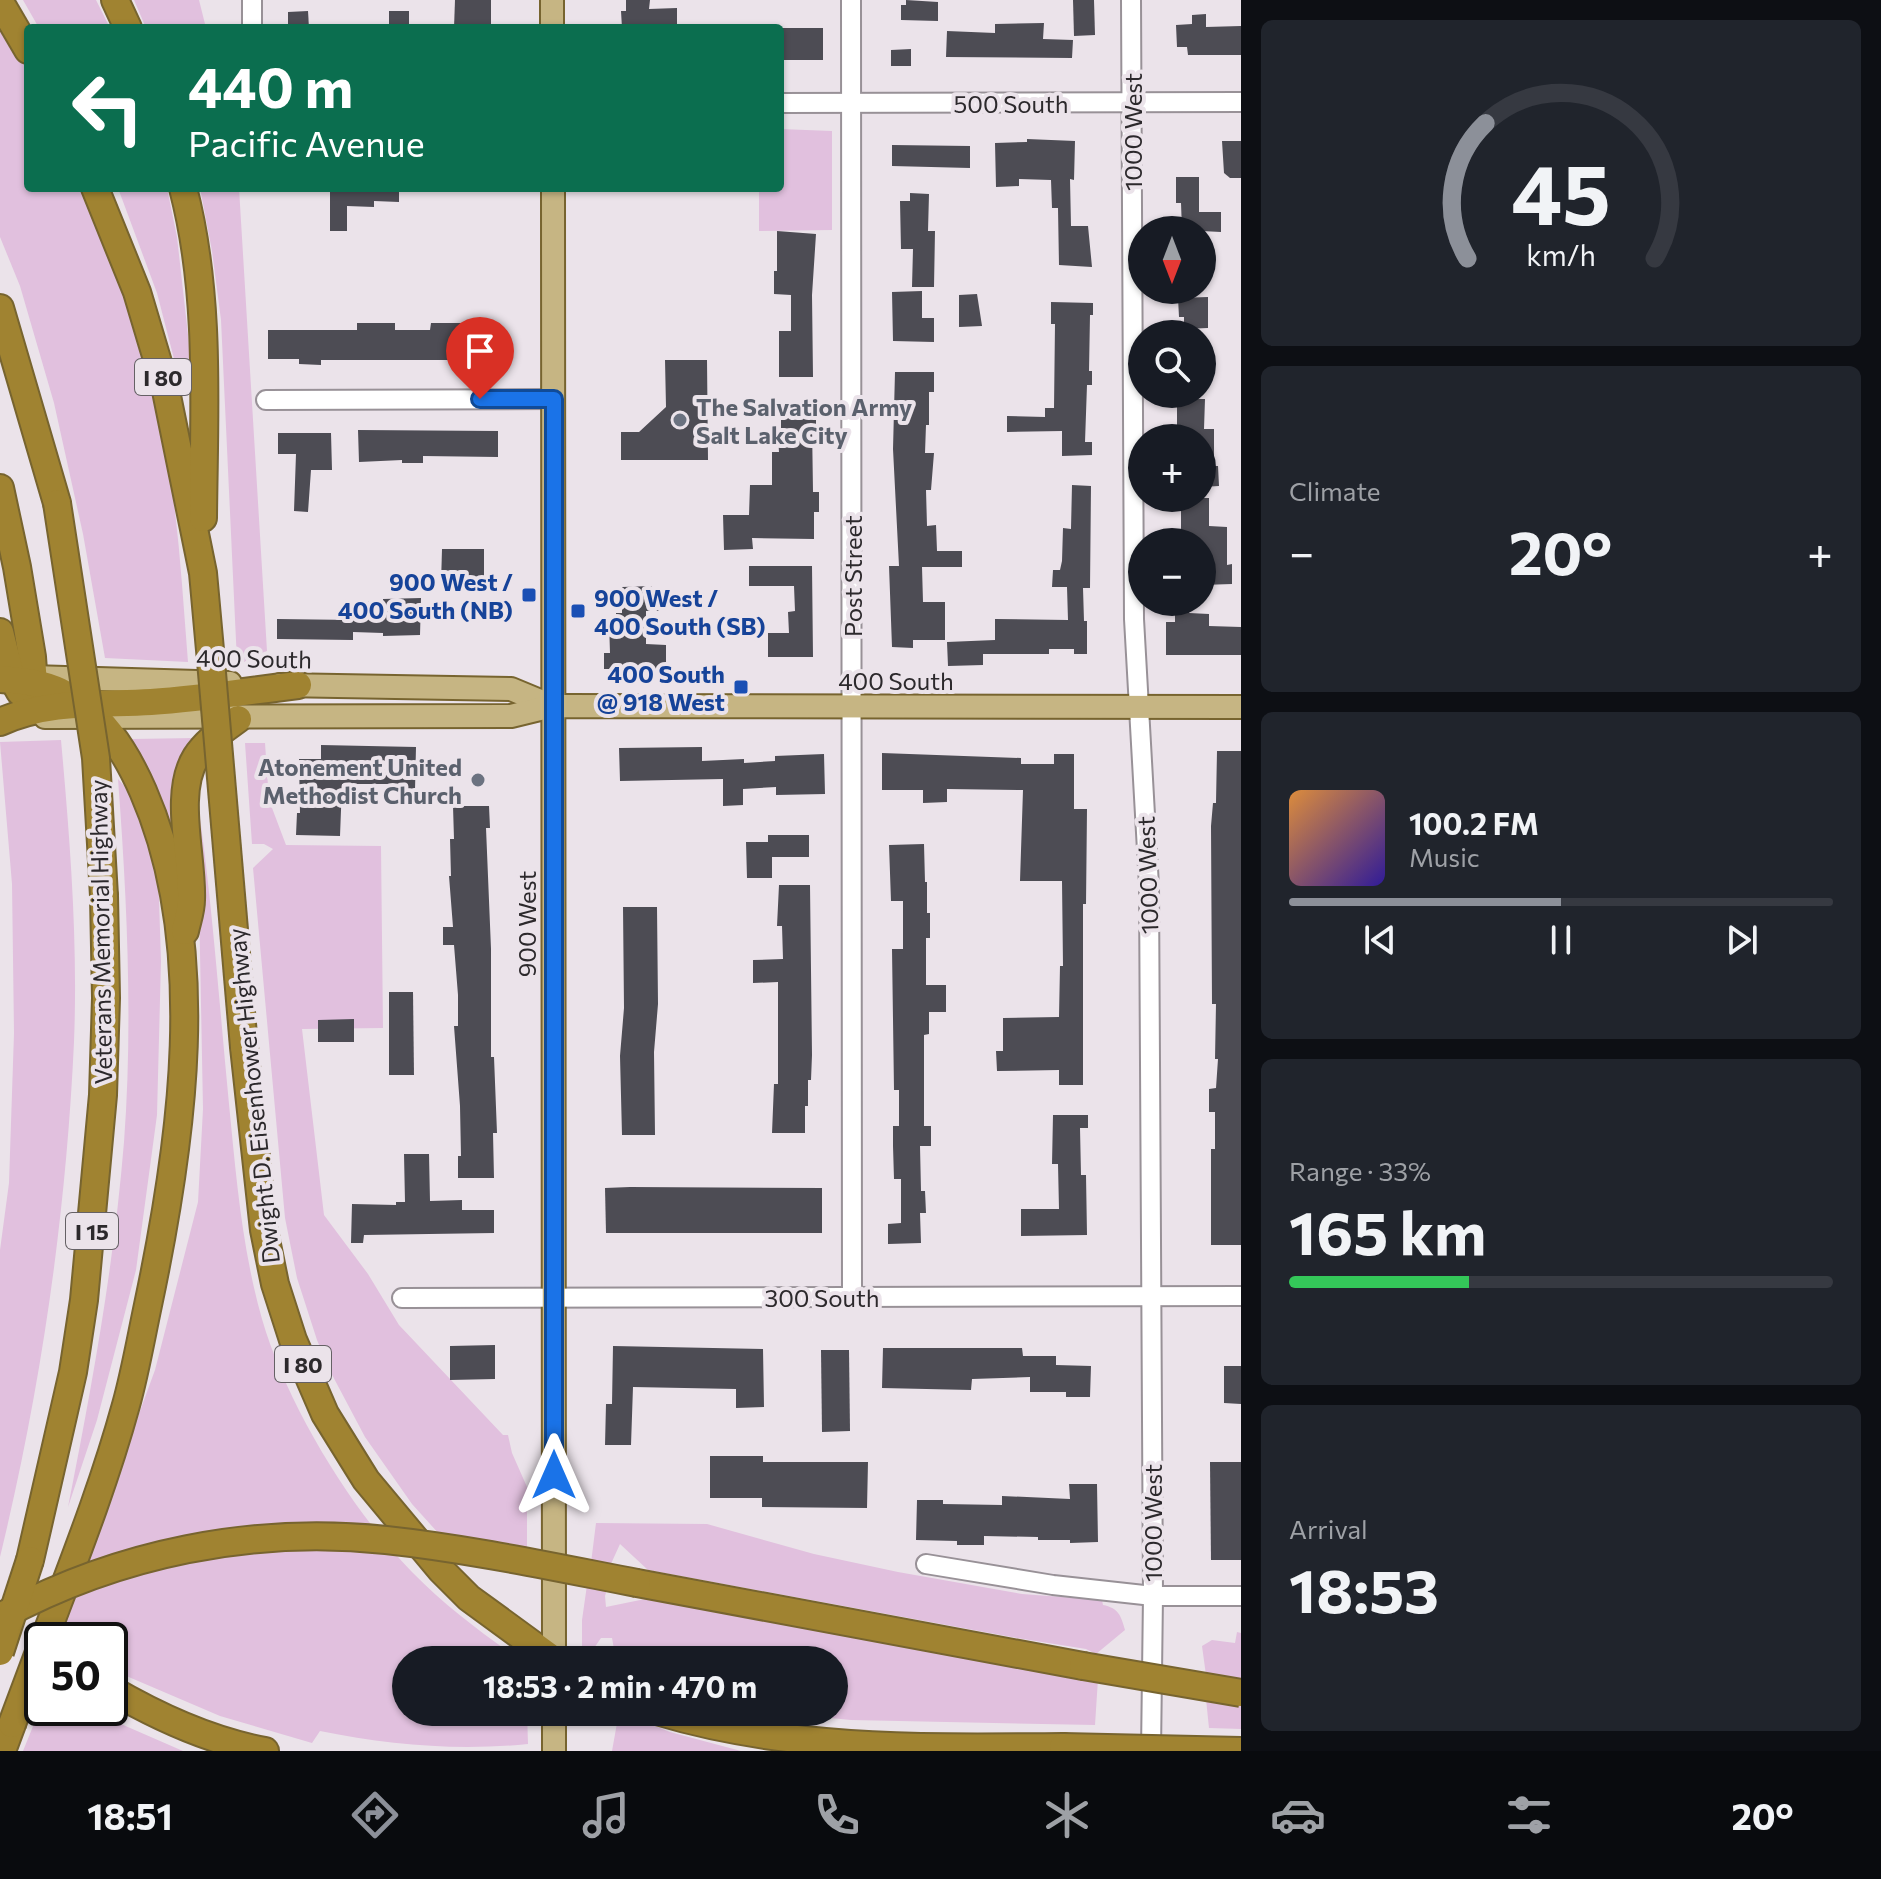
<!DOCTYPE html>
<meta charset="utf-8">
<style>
body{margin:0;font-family:Commissioner,sans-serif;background:#20242c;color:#f1f3f6;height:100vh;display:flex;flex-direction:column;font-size:30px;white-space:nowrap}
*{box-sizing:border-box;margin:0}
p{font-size:26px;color:#9ea1a6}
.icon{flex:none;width:44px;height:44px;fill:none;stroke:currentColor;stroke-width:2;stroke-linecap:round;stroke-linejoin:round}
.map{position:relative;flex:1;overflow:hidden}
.drawer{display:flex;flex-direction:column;gap:20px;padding:20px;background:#0d0f14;width:640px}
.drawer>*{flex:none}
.hud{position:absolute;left:24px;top:24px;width:760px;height:168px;border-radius:8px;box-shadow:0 2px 6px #0004;background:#0b6e4f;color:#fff;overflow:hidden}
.needle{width:52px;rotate:180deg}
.controls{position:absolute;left:1128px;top:216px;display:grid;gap:16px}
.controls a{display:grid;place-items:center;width:88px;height:88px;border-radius:50%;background:#171b24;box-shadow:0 2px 6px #0004;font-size:40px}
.speed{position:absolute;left:24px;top:1622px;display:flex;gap:16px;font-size:40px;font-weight:700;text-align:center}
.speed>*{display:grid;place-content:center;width:104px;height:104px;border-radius:50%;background:#171b24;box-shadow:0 2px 6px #0004;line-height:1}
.speed .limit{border:4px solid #111;border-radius:12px;background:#fff;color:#111}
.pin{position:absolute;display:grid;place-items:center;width:68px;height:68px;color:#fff;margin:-82px -34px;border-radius:50% 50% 50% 0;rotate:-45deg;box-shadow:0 0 8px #0007}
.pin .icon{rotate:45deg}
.me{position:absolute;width:88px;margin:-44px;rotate:0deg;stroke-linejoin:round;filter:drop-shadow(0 0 6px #0008)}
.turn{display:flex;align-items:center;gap:28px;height:168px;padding:0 32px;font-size:36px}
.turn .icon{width:104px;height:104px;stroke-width:2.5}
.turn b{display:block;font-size:56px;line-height:68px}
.big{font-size:60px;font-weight:700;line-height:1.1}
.drawer .card{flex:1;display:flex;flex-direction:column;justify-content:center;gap:12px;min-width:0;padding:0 28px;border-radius:12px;background:#20242c}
.drawer .dial{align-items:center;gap:0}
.dial svg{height:208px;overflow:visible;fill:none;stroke:#363941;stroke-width:7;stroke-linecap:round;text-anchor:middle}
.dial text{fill:#f1f3f6;stroke:none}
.song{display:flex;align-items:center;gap:24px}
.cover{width:96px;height:96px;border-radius:12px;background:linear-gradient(135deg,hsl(30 70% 55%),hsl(250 70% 35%))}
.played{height:8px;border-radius:4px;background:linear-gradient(90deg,#8c9099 50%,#363941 50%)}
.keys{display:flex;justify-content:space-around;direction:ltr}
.heat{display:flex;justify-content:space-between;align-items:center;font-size:44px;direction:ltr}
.charge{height:12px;border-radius:6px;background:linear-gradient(90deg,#34c759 33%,#363941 0)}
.trip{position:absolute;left:392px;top:1646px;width:456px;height:80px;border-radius:40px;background:#171b24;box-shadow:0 2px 6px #0004;font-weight:700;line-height:80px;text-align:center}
.tab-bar{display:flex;height:128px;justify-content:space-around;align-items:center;background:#090b0e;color:#9ea1a6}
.tab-bar .icon{width:56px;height:56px}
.tab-bar .current{color:#8c9099}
.tab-bar b{font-size:36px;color:#f1f3f6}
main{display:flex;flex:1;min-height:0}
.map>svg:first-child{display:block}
</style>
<main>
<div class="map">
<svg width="1241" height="1751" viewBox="0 0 1241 1751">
<rect width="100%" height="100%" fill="#ebe3ea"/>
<g fill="#e1c0de">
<polygon points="23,0 96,0 110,28 39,28"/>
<polygon points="134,0 199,0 206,28 146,28"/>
<path d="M0,24l28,47v117h58c28,70 52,140 70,214 21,85 25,173 32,260l-83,-4 -22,-124 -29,-131 -34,-117 -20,-49z"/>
<polygon points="780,129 832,131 832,230 759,231 759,188 780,188"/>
<polygon points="118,188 167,188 177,237 193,379 180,382 157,293"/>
<polygon points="200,188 239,188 267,651 249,662 237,662 221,320 212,251"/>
<polygon points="195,738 178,844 166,810 131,739"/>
<path d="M61,740c9,100 17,201 13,302 -8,174 -33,346 -74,515v-307l9,-67 5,-150 -2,-149 -12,-142z"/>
<polygon points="245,743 265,743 269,800 286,845 381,846 383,1028 302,1029 324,1215 368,1274 399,1325 503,1435 508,1435 512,1453 527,1487 527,1551 440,1535 412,1504 365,1437 329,1369 317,1340 297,1278 285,1218 253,868 273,849 264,844 252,844"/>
<path d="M118,779l10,11 19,37 11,42 3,92 -4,154 -21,155 -39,150 -29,87c24,-121 46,-242 56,-365 9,-120 3,-243 -6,-363z"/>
<path d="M197,797c15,101 22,204 32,307 7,71 13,145 33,215 24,84 89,191 150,253 33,34 70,61 108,88h-114v52h121l1,32c-71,7 -139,1 -208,-13l-8,12 -92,-27 -110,-47v-29l-53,-2 98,-268 43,-168 5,-93z"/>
<path d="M596,1523l111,1 107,30 84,18 124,22 80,6 1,5c15,3 18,10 22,25l-29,24 -10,-5 -69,-11 -369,-68 -28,-26 -10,22 -19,-3z"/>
<polygon points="587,1585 607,1589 605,1596 606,1607 645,1599 646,1596 1098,1679 1095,1725 851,1720 768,1712 834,1712 834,1660 616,1660 612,1638 601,1638 592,1651 582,1647 582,1620"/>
<polygon points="1237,1632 1241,1633 1241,1682 1206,1675 1202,1646 1212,1640 1235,1643"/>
<polygon points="1206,1699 1241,1705 1241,1729 1209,1728"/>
<polygon points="42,1704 42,1708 91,1708 121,1724 183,1751 23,1751"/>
<polygon points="619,1712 670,1732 741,1751 612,1751"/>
</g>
<g fill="#4d4c54">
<polygon points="455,0 491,0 491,28 454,28"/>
<polygon points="626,0 650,0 649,9 677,8 677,27 622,28 621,11 626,11"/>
<polygon points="906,0 938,2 938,21 901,20 901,5 906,5"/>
<polygon points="1073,0 1094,0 1095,35 1074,36"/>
<polygon points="308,11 309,28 288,28 288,12"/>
<rect x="389" y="11" width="20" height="17"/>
<polygon points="1206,14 1206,27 1241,26 1241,55 1188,55 1187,47 1177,47 1176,25 1192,24 1192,15"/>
<polygon points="1044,23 1043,39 1073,40 1072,58 946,57 947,31 995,33 995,24"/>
<rect x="780" y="28" width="43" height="32"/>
<polygon points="911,49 911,66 891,66 891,50"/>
<polygon points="1027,139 1075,141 1074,180 1070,179 1071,226 1088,226 1092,267 1059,265 1058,208 1052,208 1051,180 1019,179 1019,186 996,187 995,143 1027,142"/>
<polygon points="1222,141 1241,141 1241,178 1230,178 1224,173"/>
<polygon points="892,145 970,146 970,168 892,166"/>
<polygon points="1176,177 1199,177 1199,212 1221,212 1221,232 1182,230 1181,203 1176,203"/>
<polygon points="330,188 399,188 399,202 374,201 374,207 347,206 347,231 330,231"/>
<polygon points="910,193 929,194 928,231 935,231 934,287 912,287 913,249 901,249 900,201 910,201"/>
<polygon points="777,231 816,234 812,295 813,377 779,377 779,331 791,331 791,295 774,294 774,271 777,271"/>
<polygon points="922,291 922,318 934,318 934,342 893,341 892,292"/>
<polygon points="977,294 982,326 959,327 959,295"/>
<polygon points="1208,297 1208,328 1184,329 1184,317 1179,317 1178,298"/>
<polygon points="1051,302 1093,303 1093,315 1090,315 1089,371 1092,371 1092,385 1087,385 1085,442 1092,442 1092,455 1062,456 1062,431 1007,432 1007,416 1045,417 1045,408 1054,408 1055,324 1051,324"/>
<polygon points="357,323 395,323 395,330 430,330 431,323 468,323 468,329 498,330 498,360 321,360 321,365 299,364 299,359 268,359 268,330 357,330"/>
<polygon points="665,360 707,360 708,460 621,460 621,432 639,432 666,407"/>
<polygon points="895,372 934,372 934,392 929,392 929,425 926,425 925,453 934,453 931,490 926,490 927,526 936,525 937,551 962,551 962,567 922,567 923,602 945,602 945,640 913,640 913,648 892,647 889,566 899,566 893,449"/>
<polygon points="1177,399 1205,399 1204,429 1214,429 1214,466 1218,466 1219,486 1202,487 1202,438 1177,438"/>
<polygon points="781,403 816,403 816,424 812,424 813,492 819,492 819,512 814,512 814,539 752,538 753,549 724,550 723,515 749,515 750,485 772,485 772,452 779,452 778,437 781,437"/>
<polygon points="358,430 498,431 498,457 423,456 423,463 402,463 402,460 359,462"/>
<polygon points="278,433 331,433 332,470 311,470 308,512 294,511 296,454 278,454"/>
<polygon points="1072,485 1091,486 1090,588 1083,588 1084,621 1087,621 1087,654 1074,654 1074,649 1049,649 1049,654 983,654 983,665 948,666 947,642 995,640 995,619 1068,620 1067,587 1052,587 1053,570 1060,570 1062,561 1063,528 1071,529"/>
<polygon points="1181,498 1209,498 1209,526 1227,527 1227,565 1232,564 1232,584 1202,585 1202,542 1181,542"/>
<polygon points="442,549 484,549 484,585 441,584"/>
<polygon points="749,566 812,566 813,657 768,657 768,633 789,633 788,612 795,611 794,586 749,586"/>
<polygon points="652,586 652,589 664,589 664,611 646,611 646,644 666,645 666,669 604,669 604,653 610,653 609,621 616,621 616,613 622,613 622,587"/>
<polygon points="421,598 420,635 383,636 383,633 353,632 353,640 277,639 277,619 353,620 353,601 383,602 383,599"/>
<polygon points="1175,602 1188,602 1189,613 1209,614 1209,626 1241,627 1241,655 1166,655 1166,622 1175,622"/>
<polygon points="321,745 416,747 415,790 395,790 395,784 342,784 340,836 296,835 297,813 300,813 299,759 321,759"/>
<polygon points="702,747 702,761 744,759 744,763 775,761 775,756 824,754 825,794 776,795 776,787 743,789 743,805 723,806 723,779 620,781 619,748"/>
<polygon points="1217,751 1241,751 1241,1245 1211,1245 1211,1149 1215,1149 1215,1112 1209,1112 1209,1089 1216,1088 1218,1059 1215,1059 1216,1004 1212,1004 1211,826 1213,803 1216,803"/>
<polygon points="882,753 1021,758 1021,764 1054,764 1054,754 1074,754 1074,809 1087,809 1086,904 1083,904 1083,1085 1059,1085 1059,1070 997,1071 996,1051 1003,1051 1003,1018 1059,1017 1060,966 1063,966 1062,881 1020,881 1023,790 947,789 947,802 923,803 923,790 882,790"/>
<polygon points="453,806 489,806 490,828 486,828 491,949 491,1057 494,1057 497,1133 493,1133 494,1178 458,1178 458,1156 461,1156 460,1106 454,1026 458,1026 458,995 454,945 443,945 443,927 453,927 449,876 451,876 450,839 454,839"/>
<polygon points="768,835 809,835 809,857 772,857 772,878 747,878 746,842 768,842"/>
<polygon points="924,844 925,882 927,882 927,913 930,913 930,938 926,938 926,985 946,985 946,1012 929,1012 929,1034 924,1035 924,1126 931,1126 931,1146 920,1146 921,1191 925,1191 926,1213 920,1213 921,1243 888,1244 888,1224 901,1223 901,1179 894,1179 893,1146 893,1126 899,1126 899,1090 894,1090 892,949 903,949 903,901 891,901 889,845"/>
<polygon points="779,885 810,885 812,1055 811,1080 808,1080 808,1106 805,1106 805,1133 772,1133 774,1084 778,1084 778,982 753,983 753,960 783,959 782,926 777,926"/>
<polygon points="623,907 657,907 658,1004 654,1052 655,1135 622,1135 620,1056 624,1008"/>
<polygon points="389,992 413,992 414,1075 389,1075"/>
<polygon points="354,1019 354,1042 318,1042 318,1020"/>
<polygon points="1053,1115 1088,1115 1088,1128 1080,1128 1081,1175 1086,1175 1087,1235 1021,1236 1021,1209 1059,1209 1058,1164 1052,1164"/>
<polygon points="404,1154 429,1154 430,1201 462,1200 462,1210 494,1210 494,1233 364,1235 363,1243 351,1243 352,1204 396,1205 396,1202 405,1202"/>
<polygon points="630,1187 822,1188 822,1233 606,1233 605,1188"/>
<polygon points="495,1345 495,1379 450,1380 450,1346"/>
<polygon points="613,1346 763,1349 764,1407 736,1408 736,1389 633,1387 631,1445 605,1445 606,1404 612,1404"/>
<polygon points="883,1348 1022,1348 1023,1356 1056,1356 1056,1365 1091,1366 1090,1397 1066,1397 1066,1392 1030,1392 1030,1377 972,1379 971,1390 882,1388"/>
<polygon points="821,1350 849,1350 850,1431 822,1432"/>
<polygon points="1224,1366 1241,1366 1241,1404 1224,1403"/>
<polygon points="710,1456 763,1456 763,1462 868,1462 867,1508 762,1507 762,1498 710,1498"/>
<polygon points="1210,1462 1241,1462 1241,1560 1211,1560"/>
<polygon points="1069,1484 1097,1484 1098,1542 1070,1543 1070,1540 1038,1540 1038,1537 984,1536 984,1545 957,1545 957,1541 916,1540 917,1500 943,1500 943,1504 1002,1505 1002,1496 1070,1499"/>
</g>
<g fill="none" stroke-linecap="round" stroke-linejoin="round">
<defs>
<g id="minor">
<polyline points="252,0 252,28"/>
<polyline points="851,0 852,1297"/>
<polyline points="1131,0 1134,619 1149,886 1153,1596 1151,1751"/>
<polyline points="780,103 1241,102"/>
<polyline points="266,400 554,399"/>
<polyline points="402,1298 1241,1296"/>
<polyline points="926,1564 1053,1585 1153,1596 1241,1596"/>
</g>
<g id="major">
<polyline points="552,0 552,28"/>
<polyline points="553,188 554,1660"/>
<polyline points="32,677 230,683"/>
<polyline points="280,685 511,689 552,706"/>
<polyline points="45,717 511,716 552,706 1241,707"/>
<polyline points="554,1712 554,1751"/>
</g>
<g id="highway">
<polyline points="115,0 128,28"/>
<polyline points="0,2 28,50"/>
<polyline points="95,188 137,292 165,386 203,573 211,661"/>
<path d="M183,188c28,107 21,220 20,330"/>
<polyline points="0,308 57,503"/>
<polyline points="0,488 17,567 32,657 34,685 26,696"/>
<polyline points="0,632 11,676 20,692"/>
<path d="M0,679c20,2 41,3 59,12 41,20 66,59 84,100 68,155 39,353 5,514 -7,33 -13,68 -22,100 -22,80 -53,158 -82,235"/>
<path d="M0,722c48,-22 100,-17 151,-20 49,-3 98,-11 147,-17"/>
<path d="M185,931c2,-10 6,-20 6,-31 2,-42 -18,-106 5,-143 10,-16 27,-27 42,-38"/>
<polyline points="244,1047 264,1230 275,1284 293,1340 325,1414 366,1480 441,1570 469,1598 554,1660"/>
<polyline points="30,1560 73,1372 84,1300 103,1095 106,998 104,896"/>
<polyline points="637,1583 1083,1666"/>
<path d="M110,1689c48,28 100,52 155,62"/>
<path d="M660,1712c130,39 267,36 403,35"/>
<polyline points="2,1751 12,1724"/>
</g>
</defs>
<use href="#minor" stroke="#989197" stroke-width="22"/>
<use href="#major" stroke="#77642f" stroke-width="26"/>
<use href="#highway" stroke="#77642f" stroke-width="30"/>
<use href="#minor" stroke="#fff" stroke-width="18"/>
<use href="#major" stroke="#c6b583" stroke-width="22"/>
<use href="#highway" stroke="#a08331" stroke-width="26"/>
<defs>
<g id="highway-bridge">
<polyline points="57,503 96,758 104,896"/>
<polyline points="211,661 244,1047"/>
<path d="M0,1617c118,-64 252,-91 386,-77 84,9 168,27 251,43"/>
<polyline points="0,1652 30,1560"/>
<polyline points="1083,1666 1241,1693"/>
<polyline points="12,1724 42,1644"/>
<polyline points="1063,1747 1241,1751"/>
</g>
</defs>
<use href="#highway-bridge" stroke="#77642f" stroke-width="30" stroke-linecap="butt"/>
<use href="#highway-bridge" stroke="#a08331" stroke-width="26"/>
</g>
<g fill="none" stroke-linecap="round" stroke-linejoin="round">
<defs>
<polyline id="route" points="480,399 554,399 554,1475"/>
</defs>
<use href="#route" stroke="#114b97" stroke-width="20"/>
<use href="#route" stroke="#1a73e8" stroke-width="14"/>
</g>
<g fill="#6b7280" stroke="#ebe3ea" stroke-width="3">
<circle cx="680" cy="420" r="8"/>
<circle cx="478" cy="780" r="8"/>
</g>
<g fill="#1a4fb4" stroke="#ebe3ea" stroke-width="3">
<rect x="521" y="587" width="16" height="16" rx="4"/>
<rect x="570" y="603" width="16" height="16" rx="4"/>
<rect x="733" y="679" width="16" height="16" rx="4"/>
</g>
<g text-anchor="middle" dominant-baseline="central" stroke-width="8" stroke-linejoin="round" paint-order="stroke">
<g fill="#ebe3ea" stroke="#656165" stroke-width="2">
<rect x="135" y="359" width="56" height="36" rx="6"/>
<rect x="66" y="1213" width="52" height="36" rx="6"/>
<rect x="275" y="1346" width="56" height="36" rx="6"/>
</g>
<g font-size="22" font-weight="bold" fill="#2c292c">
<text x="163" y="377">I 80</text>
<text x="92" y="1231">I 15</text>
<text x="303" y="1364">I 80</text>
</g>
<g font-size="24" fill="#2c292c" stroke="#ebe3ea">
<text x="1011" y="103">500 South</text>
<text transform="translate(1132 132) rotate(-90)">1000 West</text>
<text transform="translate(852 576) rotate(-90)">Post Street</text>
<text transform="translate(254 658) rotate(1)">400 South</text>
<text x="896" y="680">400 South</text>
<text transform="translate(1147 875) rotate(-92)">1000 West</text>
<text transform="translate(526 924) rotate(-90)">900 West</text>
<text transform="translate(100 932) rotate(-91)">Veterans Memorial Highway</text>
<text transform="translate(253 1096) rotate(-96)">Dwight D. Eisenhower Highway</text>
<text x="822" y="1297">300 South</text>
<text transform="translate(1152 1523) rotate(-90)">1000 West</text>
</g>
<g font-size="24" font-weight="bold" fill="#5b616d" stroke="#ebe3ea" text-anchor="start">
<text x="696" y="406">The Salvation Army<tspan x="696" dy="28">Salt Lake City</tspan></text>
<text x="462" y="766" text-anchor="end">Atonement United<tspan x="462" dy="28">Methodist Church</tspan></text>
</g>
<g font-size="24" font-weight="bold" fill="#164399" stroke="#ebe3ea" text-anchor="end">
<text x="513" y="581">900 West /<tspan x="513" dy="28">400 South (NB)</tspan></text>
<text x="594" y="597" text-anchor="start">900 West /<tspan x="594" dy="28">400 South (SB)</tspan></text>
<text x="725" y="673">400 South<tspan x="725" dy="28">@ 918 West</tspan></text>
</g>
</g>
</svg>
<div class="controls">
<a><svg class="needle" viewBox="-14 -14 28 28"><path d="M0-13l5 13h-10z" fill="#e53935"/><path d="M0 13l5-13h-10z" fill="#9ea1a6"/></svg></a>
<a><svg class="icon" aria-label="search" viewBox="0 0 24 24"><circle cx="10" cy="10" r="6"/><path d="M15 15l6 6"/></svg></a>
<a>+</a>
<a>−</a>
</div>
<div class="speed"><div class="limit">50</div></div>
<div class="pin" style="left:480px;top:399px;background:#d93025"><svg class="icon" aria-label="arrive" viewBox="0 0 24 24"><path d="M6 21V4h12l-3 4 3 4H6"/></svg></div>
<svg class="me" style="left:554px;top:1475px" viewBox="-20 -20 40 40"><path d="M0-17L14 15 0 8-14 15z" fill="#1a73e8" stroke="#fff" stroke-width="4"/></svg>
<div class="trip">18:53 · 2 min · 470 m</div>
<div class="hud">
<div class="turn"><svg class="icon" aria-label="left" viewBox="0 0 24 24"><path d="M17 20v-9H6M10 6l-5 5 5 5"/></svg><div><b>440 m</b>Pacific Avenue</div></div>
</div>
</div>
<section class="drawer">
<div class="card dial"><svg viewBox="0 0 100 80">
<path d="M14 69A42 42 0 1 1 86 69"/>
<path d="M14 69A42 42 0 0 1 21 17" stroke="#8c9099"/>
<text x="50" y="56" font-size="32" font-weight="700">45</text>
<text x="50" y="72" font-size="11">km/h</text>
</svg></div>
<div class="card"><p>Climate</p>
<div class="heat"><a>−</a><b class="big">20°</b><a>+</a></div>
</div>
<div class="card">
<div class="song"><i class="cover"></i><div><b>100.2 FM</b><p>Music</p></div></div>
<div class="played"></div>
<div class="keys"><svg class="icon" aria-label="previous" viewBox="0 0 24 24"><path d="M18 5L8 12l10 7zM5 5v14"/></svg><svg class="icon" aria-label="pause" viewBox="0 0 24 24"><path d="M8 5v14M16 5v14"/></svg><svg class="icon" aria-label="next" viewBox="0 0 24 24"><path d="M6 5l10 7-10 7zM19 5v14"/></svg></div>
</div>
<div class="card"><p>Range · 33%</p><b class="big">165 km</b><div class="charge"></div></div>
<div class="card"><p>Arrival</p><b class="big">18:53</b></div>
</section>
</main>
<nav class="tab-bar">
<b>18:51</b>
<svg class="icon current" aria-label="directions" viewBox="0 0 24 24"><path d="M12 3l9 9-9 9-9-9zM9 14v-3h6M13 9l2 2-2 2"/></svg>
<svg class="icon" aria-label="music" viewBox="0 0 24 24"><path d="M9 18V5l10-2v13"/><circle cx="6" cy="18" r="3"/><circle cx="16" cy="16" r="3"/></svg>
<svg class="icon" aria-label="phone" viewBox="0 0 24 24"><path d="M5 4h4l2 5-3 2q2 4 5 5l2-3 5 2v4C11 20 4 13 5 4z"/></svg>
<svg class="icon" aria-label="climate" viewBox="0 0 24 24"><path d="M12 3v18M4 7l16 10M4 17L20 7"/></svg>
<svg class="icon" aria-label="car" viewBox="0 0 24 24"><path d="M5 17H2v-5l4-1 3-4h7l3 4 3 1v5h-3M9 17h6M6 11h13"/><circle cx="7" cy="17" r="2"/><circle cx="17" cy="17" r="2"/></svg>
<svg class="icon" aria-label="filters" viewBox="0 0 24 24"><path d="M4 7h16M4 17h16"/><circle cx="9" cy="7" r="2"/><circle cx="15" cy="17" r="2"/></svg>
<b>20°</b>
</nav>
